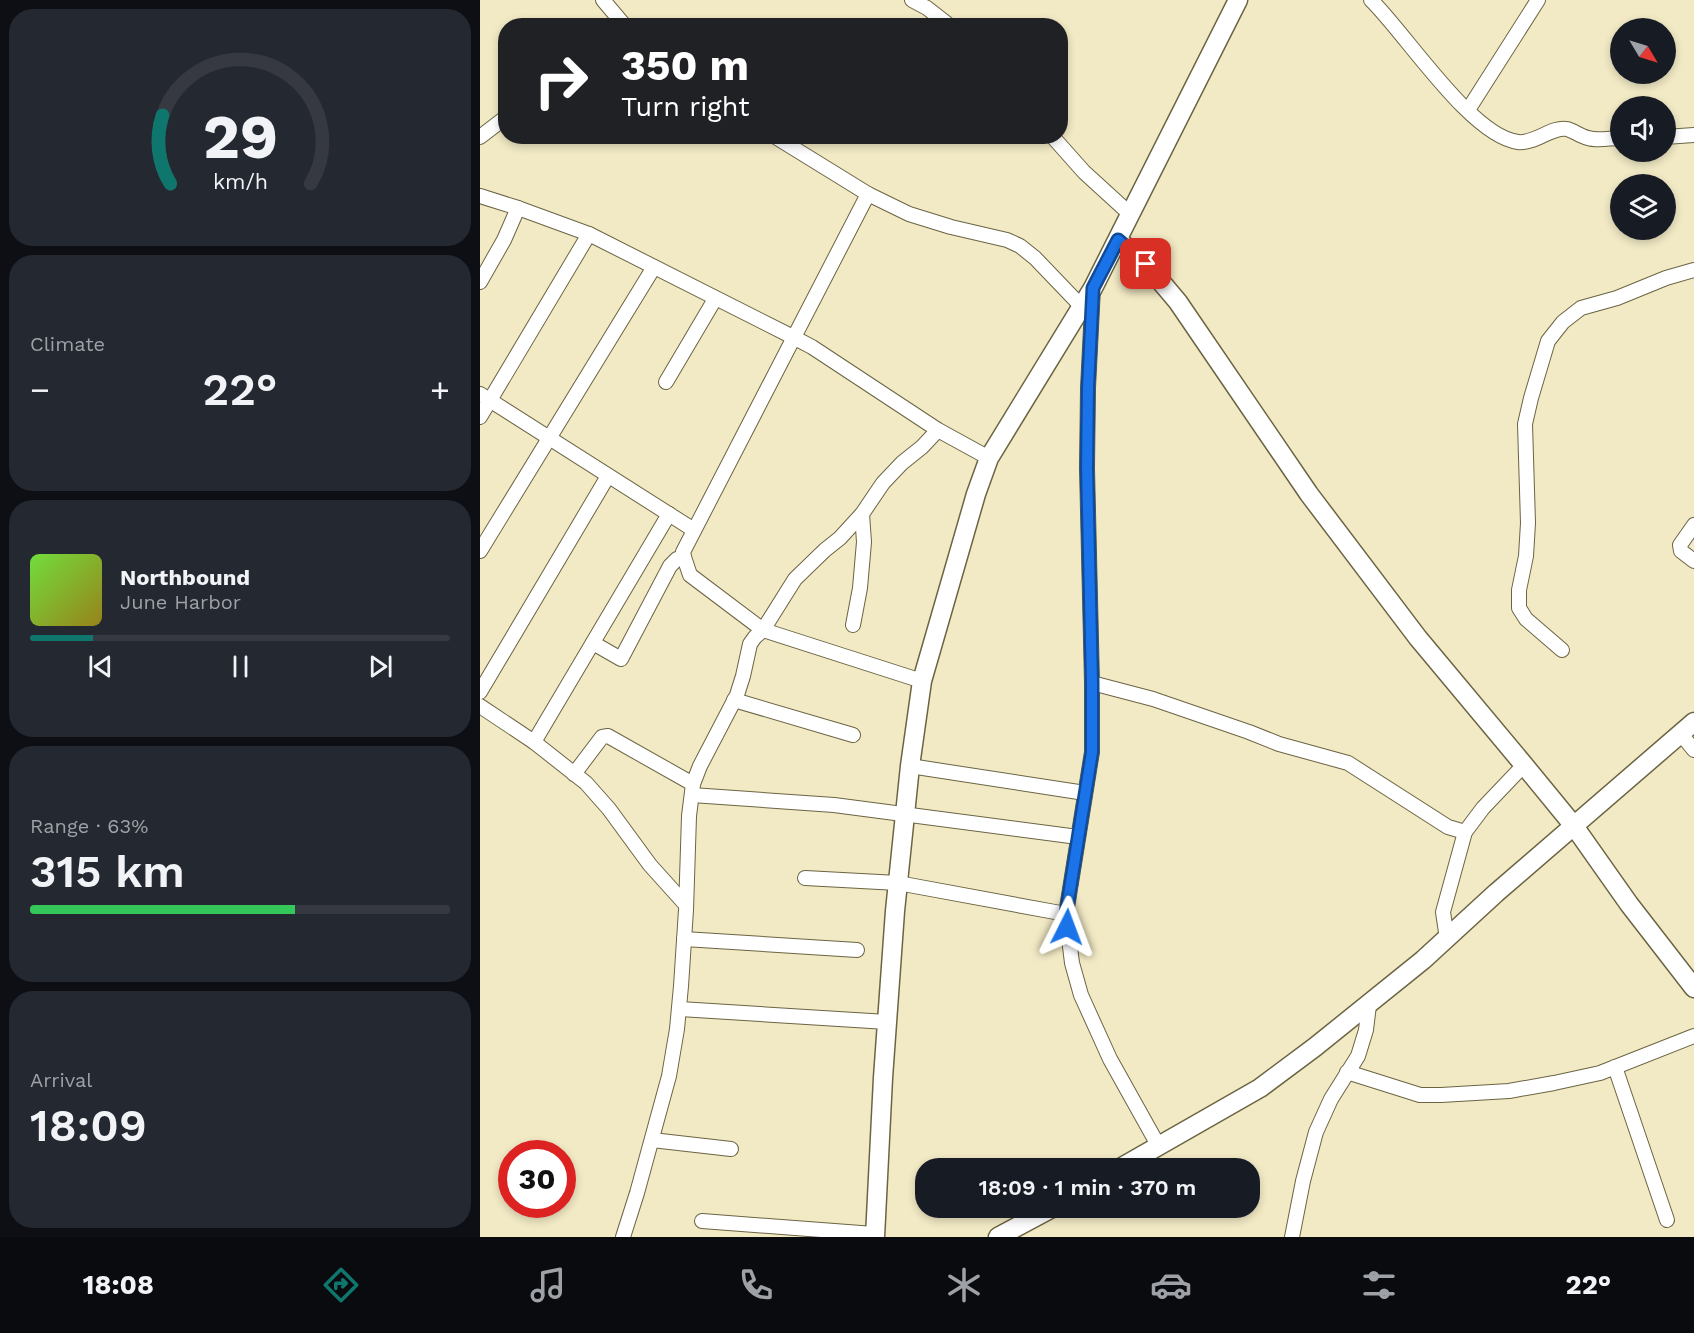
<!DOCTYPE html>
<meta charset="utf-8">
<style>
body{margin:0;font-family:"Work Sans",sans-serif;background:#242831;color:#f1f3f6;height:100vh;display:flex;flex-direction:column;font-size:22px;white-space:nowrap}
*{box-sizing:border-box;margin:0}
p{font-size:20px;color:#9ea1a6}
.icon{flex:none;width:33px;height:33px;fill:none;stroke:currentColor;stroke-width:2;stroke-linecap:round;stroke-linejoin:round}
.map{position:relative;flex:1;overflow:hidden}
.details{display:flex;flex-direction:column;gap:9px;padding:9px;background:#0d0f14;width:480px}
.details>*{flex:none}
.top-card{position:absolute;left:18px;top:18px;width:570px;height:126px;border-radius:24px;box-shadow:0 3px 9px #0003;background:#202124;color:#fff;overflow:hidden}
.needle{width:39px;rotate:128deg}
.fabs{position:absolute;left:1130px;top:18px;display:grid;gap:12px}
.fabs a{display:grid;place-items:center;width:66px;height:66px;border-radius:50%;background:#171b24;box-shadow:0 3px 9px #0003;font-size:30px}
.speed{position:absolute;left:18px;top:1140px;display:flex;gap:12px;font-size:30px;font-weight:700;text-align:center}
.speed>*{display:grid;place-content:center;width:78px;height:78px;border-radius:50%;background:#171b24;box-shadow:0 3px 9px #0003;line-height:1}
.speed .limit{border:9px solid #d22;background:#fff;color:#111}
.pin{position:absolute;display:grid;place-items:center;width:51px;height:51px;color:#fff;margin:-26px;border-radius:12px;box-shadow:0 3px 9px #0006}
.me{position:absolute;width:66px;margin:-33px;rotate:3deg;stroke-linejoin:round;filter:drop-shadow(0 0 4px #0008)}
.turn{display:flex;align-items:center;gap:21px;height:126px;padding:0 24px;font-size:27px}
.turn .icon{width:78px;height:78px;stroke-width:2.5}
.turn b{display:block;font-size:42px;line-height:51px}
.big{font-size:45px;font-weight:600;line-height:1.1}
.details .tile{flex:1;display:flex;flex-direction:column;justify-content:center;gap:9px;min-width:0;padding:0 21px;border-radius:24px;background:#242831}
.details .dial{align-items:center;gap:0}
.dial svg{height:156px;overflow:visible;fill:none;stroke:#363941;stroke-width:7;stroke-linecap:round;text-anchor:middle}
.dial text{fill:#f1f3f6;stroke:none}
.song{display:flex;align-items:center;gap:18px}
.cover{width:72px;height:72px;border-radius:9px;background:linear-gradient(135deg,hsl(100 70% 55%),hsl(50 70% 35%))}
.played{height:6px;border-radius:3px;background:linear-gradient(90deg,#0f766e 15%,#363941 15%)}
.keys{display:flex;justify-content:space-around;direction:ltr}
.heat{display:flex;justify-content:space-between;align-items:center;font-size:33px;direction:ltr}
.charge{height:9px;border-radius:4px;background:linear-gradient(90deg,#34c759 63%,#363941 0)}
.trip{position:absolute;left:435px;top:1158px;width:345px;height:60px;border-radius:24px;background:#171b24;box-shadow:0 3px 9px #0003;font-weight:600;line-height:60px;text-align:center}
.tab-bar{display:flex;height:96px;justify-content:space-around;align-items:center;background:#090b0e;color:#9ea1a6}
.tab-bar .icon{width:42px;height:42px}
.tab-bar .selected{color:#0f766e}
.tab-bar b{font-size:27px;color:#f1f3f6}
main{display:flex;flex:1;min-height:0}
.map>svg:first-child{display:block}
</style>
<main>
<section class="details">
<div class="tile dial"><svg viewBox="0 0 100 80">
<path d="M14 69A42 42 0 1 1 86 69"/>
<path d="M14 69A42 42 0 0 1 10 34" stroke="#0f766e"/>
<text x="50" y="56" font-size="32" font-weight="700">29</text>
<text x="50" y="72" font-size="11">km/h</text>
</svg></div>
<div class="tile"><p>Climate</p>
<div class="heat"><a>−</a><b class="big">22°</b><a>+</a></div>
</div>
<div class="tile">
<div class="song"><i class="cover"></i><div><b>Northbound</b><p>June Harbor</p></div></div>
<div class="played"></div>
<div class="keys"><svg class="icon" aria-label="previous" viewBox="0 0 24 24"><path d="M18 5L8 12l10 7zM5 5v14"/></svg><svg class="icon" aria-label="pause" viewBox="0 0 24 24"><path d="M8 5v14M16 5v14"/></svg><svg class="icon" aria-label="next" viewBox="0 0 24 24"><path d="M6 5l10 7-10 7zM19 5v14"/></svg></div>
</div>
<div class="tile"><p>Range · 63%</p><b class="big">315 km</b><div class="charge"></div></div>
<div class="tile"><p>Arrival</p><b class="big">18:09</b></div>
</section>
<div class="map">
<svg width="1214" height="1237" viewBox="0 0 1214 1237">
<rect width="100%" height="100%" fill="#f2eac5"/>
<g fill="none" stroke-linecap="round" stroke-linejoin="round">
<defs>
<g id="street">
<polyline points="123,0 145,26"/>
<polyline points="432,0 447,8 470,26"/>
<path d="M891,0c35,34 100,136 147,142 17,2 34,-16 49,-13 7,2 13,7 21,9 10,3 22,0 32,0"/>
<polyline points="988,110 1058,0"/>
<polyline points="294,136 388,194 429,214 471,227 527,240 540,246 555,258 602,307"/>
<polyline points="572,136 604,172 650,214"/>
<polyline points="0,137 26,117"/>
<polyline points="1185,137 1214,135"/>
<polyline points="388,194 203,552 204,557 210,575 283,630 442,681"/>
<polyline points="0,196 38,208 109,234 313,337 332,347 458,430 509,458"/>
<polyline points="0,282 24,240 38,208"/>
<polyline points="613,288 608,388 607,468 612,683 612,752 586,914 592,963 601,995 630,1059 678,1145"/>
<polyline points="186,382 235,299"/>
<polyline points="0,394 214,530"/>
<polyline points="0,417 109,234"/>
<polyline points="1214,525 1200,545 1201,551 1214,561"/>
<polyline points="0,551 174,267"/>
<polyline points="373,625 380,588 384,542 382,514"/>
<polyline points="113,643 141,659 190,566 197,559 204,557"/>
<polyline points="1082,650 1046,619 1039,608 1039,590 1046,556 1048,523 1045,424 1051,398 1068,341 1083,322 1101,308 1137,298 1186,278 1214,270"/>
<polyline points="612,683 673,699 769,732 799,744 868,763 968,827 985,832"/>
<polyline points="0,692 128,476"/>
<polyline points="254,700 373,735"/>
<polyline points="0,706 54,742 106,783 129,809 170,865 206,905"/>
<polyline points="1201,734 1214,750"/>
<polyline points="54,742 189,514"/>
<polyline points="430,766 605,793"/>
<polyline points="94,774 122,737 128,736 213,784"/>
<polyline points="212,795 354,805 598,837"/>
<polyline points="325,878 418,883 586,914"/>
<polyline points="204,939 377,950"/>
<polyline points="967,939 963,912 985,832 1003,808 1044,765"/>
<polyline points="200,1009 407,1022"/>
<polyline points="1135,1067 1187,1220"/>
<polyline points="867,1072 940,1095 961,1095 1029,1091 1074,1083 1120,1073 1214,1036"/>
<polyline points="172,1140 251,1149"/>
<polyline points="222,1221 394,1234"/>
<polyline points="143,1237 157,1193 189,1076 197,1029 201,986 206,910 209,816 213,784 220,766 257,695 263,676 270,644 275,637 283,630 315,579 345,550 360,538 382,514 403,483 422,463 442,447 458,430"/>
<polyline points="812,1237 823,1181 836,1132 851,1099 878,1056 886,1030 889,1005"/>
</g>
<g id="secondary">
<polyline points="638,240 666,264 698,302 829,494 938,638 1044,765 1094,826 1149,904 1214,988"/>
<polyline points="640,1168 780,1088 835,1047 943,960 1016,893 1214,722"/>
<polyline points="395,1237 403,1078 415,911 430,766 442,681 496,494 509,458 613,288 758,0"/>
<polyline points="518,1237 572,1208"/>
</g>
</defs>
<use href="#street" stroke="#6b6443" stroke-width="16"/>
<use href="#secondary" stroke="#6b6443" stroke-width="21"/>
<use href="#street" stroke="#fff" stroke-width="14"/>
<use href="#secondary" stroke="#fff" stroke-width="18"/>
</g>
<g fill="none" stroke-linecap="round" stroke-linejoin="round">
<defs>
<polyline id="route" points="587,927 586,914 612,752 612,683 607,468 608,388 613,288 638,240 666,264"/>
</defs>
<use href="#route" stroke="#114b97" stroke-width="15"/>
<use href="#route" stroke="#1a73e8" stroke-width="10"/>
</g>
</svg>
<div class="fabs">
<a><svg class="needle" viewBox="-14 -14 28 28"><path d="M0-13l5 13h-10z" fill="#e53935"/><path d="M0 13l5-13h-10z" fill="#9ea1a6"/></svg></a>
<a><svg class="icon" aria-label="sound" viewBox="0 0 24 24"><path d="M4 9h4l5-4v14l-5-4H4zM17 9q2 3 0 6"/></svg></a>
<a><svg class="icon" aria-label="layers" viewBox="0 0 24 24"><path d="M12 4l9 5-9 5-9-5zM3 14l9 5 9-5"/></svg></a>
</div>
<div class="speed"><div class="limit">30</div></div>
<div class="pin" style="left:666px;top:264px;background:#d93025"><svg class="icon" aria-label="arrive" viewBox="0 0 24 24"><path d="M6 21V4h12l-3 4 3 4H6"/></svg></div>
<svg class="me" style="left:587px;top:927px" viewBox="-20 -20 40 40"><path d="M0-17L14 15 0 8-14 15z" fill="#1a73e8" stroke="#fff" stroke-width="4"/></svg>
<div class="trip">18:09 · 1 min · 370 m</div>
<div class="top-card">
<div class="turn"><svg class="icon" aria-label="right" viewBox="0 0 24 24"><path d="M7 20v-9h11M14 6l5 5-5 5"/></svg><div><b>350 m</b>Turn right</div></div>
</div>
</div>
</main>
<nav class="tab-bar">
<b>18:08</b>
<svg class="icon selected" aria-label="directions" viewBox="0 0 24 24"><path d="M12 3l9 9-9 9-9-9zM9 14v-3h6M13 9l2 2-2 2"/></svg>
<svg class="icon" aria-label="music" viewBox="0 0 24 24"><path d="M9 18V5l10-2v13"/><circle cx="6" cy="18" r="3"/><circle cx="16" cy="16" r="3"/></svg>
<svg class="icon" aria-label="phone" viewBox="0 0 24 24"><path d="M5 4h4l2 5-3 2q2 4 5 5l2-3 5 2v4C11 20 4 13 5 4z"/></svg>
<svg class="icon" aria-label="climate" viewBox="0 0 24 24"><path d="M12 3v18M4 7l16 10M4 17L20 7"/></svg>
<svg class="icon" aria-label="car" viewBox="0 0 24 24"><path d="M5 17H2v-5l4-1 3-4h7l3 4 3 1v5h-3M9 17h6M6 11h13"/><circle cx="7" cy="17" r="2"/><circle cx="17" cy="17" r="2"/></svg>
<svg class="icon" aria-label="filters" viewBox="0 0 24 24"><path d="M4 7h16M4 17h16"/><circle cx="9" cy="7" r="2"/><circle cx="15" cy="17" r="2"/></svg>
<b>22°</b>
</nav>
